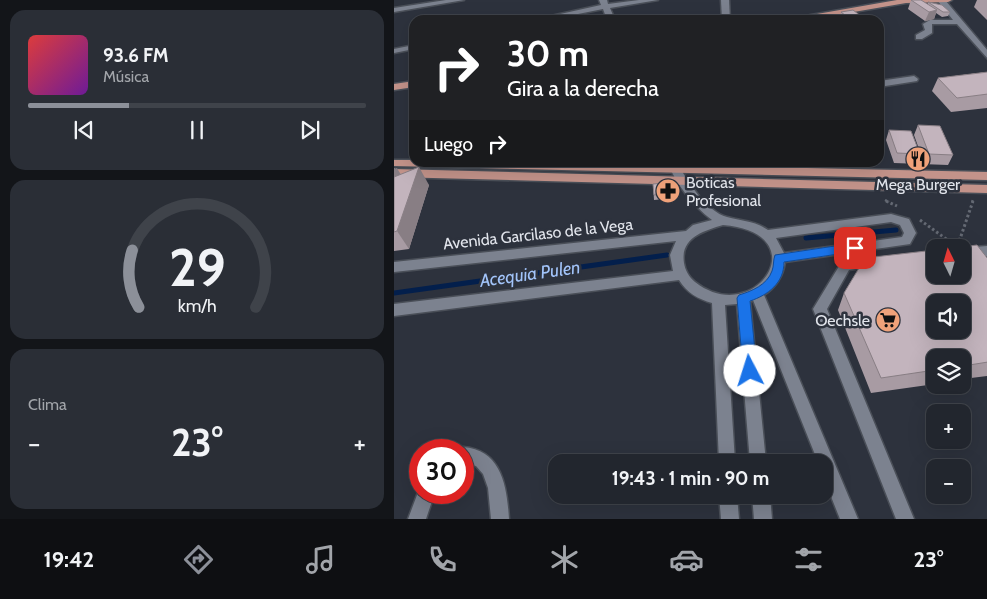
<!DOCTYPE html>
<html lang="es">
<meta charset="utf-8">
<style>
body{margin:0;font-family:Cabin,sans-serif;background:#2a2e36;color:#f1f3f6;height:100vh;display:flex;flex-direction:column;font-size:19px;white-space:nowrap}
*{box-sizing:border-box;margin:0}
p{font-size:16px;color:#a2a5aa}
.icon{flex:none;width:28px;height:28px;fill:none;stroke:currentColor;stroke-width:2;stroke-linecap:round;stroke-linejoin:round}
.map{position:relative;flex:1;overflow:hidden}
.panel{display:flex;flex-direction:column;gap:10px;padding:10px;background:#131519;width:394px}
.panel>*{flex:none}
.hud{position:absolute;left:15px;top:15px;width:475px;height:152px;border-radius:15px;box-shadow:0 5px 20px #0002,0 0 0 1px #3f434a;background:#202124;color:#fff;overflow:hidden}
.needle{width:32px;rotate:355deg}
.controls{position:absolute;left:532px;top:239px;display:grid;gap:10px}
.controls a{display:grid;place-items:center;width:45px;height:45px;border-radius:10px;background:#22262e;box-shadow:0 5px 20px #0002,0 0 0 1px #3f434a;font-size:25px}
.speed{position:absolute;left:15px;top:439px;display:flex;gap:10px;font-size:25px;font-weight:700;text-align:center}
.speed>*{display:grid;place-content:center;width:65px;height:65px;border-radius:50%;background:#22262e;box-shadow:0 5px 20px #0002,0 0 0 1px #3f434a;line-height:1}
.speed .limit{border:8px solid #d22;background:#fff;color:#111}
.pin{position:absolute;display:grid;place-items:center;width:42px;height:42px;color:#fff;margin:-21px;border-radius:10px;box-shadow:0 2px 8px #0006}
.me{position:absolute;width:55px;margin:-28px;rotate:355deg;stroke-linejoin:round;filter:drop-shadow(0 0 4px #0008)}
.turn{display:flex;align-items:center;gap:18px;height:105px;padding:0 15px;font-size:22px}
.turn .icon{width:65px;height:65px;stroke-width:2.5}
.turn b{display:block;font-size:35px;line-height:42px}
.then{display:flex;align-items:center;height:48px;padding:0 15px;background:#0003;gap:10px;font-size:19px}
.big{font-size:38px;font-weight:700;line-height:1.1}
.panel .widget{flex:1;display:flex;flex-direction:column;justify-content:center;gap:8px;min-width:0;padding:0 18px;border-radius:15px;background:#2a2e36}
.panel .dial{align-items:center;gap:0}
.dial svg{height:130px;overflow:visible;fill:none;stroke:#3f434a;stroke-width:7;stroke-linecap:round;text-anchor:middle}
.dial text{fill:#f1f3f6;stroke:none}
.song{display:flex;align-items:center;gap:15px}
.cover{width:60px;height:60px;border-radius:8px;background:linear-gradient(135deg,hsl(0 70% 55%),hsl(280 70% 35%))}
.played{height:5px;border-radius:2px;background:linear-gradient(90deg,#8c9099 30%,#3f434a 30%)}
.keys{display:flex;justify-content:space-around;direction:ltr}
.heat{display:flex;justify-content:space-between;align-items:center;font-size:28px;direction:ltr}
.trip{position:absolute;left:154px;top:454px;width:285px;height:50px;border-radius:15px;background:#22262e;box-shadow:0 5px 20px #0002,0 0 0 1px #3f434a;font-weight:700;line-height:50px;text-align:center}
.tabs{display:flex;height:80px;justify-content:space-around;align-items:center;background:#0e0f12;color:#a2a5aa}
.tabs .icon{width:35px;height:35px}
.tabs .active{color:#8c9099}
.tabs b{font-size:22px;color:#f1f3f6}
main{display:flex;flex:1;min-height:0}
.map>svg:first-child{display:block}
</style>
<main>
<section class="panel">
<div class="widget">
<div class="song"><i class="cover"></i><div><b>93.6 FM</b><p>Música</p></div></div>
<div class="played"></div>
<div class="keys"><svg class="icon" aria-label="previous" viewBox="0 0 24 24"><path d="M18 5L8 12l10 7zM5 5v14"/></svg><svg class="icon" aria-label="pause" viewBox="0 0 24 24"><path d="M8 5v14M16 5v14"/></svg><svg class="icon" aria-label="next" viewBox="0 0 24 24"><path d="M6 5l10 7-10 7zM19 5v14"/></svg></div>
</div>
<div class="widget dial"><svg viewBox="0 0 100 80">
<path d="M14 69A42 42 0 1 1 86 69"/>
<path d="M14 69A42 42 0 0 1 10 34" stroke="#8c9099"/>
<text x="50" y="56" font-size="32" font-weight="700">29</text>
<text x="50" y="72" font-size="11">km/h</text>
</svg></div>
<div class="widget"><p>Clima</p>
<div class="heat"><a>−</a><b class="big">23°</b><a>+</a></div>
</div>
</section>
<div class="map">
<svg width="594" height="519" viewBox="0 0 594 519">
<rect width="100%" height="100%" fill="#2d323d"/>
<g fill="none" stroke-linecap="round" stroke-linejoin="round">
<g stroke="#031f4c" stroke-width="5">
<polyline points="412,238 502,230"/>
<polyline points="0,293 273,255"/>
</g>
<defs>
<g id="minor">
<polygon points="52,0 70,0 0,12 0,8"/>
<polygon points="205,0 213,0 214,4 245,0 264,0 216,8 221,20 213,20 209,9 154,20 139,20 207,5"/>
<polygon points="327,0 335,0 336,20 328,20"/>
<polygon points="543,0 551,0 594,51 594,59 563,24 538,24 538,33 528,39 522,39 522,35 531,30 529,24 536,20 559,20"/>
<polygon points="20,45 20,49 0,53 0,49"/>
<polygon points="520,76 524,79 523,81 485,87 485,81"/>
<path d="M273,162h10c9,18 30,50 50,55 15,4 28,4 41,13l123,-16 18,5 7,14 -6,11 -125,18c-2,14 -9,25 -21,33l94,224h-18l-16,-40v-17h-6l-65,-162 -3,2 16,160h-16l-13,-158 -12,1 10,157h-16l-7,-159c-14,-4 -25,-10 -33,-23l-285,36v-12l279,-33 -3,-16 6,-14 -282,31v-10l292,-31 7,-6 19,-5c-20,-15 -35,-35 -45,-58zM497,222l9,3 4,8 -2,4 -118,16 -8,-15zM329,225c96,8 32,104 -28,57 -6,-5 -10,-12 -11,-19 -4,-25 19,-32 39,-38z"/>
<polygon points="594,246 594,256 569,257 568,248"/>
<polygon points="484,257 488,259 490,262 488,265 455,270 433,309 520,519 502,519 419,309 447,263"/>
<path d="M69,447c39,3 44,40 46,72h-18l-3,-31 -5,-14 -7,-8 -13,-3v-13h-6z"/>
<polygon points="26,487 26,492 41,492 32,519 14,519"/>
<polygon points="325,495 343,495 345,519 327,519"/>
<polygon points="358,495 376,495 378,519 360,519"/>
</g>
<g id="major">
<polygon points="503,0 558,0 554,2 512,3 413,20 396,20 400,18"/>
<polygon points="20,81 20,87 0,90 0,84"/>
<polygon points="0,160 20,160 20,162 134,162 594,172 594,180 0,166"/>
<polygon points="0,169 594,185 594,193 0,177"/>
</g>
</defs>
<use href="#minor" stroke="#4a4f58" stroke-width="3"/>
<use href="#major" stroke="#4a4f58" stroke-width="3"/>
<g stroke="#646973" stroke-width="2.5" stroke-dasharray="2 2" stroke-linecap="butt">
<polyline points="491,200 495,202"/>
<polyline points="578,202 579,200"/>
</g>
<g stroke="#646973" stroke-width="3" stroke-dasharray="2.5 2.5" stroke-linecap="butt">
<polyline points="492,201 503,206"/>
<polyline points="526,220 555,241 566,239 579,201"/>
</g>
<use href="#minor" fill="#7c828f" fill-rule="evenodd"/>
<use href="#major" fill="#c3938a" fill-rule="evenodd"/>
</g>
<g fill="#a89ba3">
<polygon points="517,0 534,4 534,2 556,12 554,16 548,17 542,13 540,19 531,21 514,9"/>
<polygon points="583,0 594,0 594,21 580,7"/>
<polygon points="447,12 472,20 445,20"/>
<polygon points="594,72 594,108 557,112 538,91 544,78"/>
<polygon points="524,125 559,155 554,165 500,163 492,140 495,130 525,149 520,135"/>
<polygon points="0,168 7,174 35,185 15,249 0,251"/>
<polygon points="259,184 281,193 281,198 260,200"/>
<polygon points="594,259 594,376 569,379 569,358 541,358 541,384 477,393 444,310 450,293"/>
</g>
<g fill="#887e84">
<polygon points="543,10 540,19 531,21 535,12"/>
<polygon points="25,167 35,185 15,249 3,231"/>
<polygon points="3,168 11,182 0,186 0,169"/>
</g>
<g fill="#c3b4bd" stroke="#887e84" fill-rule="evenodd">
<polygon points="517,0 527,0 543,10 535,12"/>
<polygon points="534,2 548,5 556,12 549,12"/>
<polygon points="459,10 472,20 457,20 447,12"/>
<polygon points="594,72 594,94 563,98 544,78"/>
<polygon points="524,125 546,126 559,155 535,154"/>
<polygon points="495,130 517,131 526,154 503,153"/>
<polygon points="524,149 529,149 533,159 524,159 526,154"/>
<polygon points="25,167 3,231 0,232 0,177"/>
<polygon points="272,183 280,186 281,193 260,195 259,184"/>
<path d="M583,245l11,14v103l-25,4v-8h-28v12l-54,8 -37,-85 21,-35 70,-8v25h28v-27h-9zM541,302h28v28h-28z"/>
</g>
<path fill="#1a73e8" stroke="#114b97" d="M461,243l6,5 -2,3 -75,11c0,21 -16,33 -34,39l7,70 -2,5 -5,1 -5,-1 -2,-5 -6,-73 2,-3c13,-4 28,-10 33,-24 2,-5 1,-11 3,-16z"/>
<defs>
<symbol id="restaurant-disc" viewBox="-11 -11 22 22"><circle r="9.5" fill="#f0a27a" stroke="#2d323d"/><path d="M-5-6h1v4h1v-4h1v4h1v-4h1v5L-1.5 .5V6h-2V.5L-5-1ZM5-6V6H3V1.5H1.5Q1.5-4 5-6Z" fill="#111"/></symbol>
<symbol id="pharmacy-disc" viewBox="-11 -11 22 22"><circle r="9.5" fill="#f0a27a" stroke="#2d323d"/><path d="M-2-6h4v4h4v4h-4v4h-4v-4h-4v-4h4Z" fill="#111"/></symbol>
<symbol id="supermarket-disc" viewBox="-11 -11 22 22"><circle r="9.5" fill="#f0a27a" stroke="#2d323d"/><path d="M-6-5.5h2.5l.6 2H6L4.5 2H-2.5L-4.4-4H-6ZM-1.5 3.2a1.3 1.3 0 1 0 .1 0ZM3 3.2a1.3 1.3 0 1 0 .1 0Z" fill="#111"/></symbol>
</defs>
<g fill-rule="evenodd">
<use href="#restaurant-disc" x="510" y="145" width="28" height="28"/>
<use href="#pharmacy-disc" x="260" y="177" width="28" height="28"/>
<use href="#supermarket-disc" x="480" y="306" width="28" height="28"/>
</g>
<g text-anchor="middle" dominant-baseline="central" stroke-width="5" stroke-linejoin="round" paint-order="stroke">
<g font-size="16" fill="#e2e5ec" stroke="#2d323d" text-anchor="start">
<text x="292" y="182">Boticas<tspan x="292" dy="18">Profesional</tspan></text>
<text x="524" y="184" text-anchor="middle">Mega Burger</text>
<text x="476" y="320" text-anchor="end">Oechsle</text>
</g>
<g font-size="16" fill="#e2e5ec" stroke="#2d323d">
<text transform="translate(144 234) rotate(-6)">Avenida Garcilaso de la Vega</text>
</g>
<g font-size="18" font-style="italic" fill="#a2c4fa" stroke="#2d323d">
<text transform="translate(136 274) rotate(-8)">Acequia Pulen</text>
</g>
</g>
</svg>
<div class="controls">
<a><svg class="needle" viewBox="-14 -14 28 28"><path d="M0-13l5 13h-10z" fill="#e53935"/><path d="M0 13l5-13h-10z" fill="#a2a5aa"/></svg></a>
<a><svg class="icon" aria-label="sound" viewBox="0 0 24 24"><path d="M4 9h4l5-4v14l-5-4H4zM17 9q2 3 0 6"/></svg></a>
<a><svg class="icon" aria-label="layers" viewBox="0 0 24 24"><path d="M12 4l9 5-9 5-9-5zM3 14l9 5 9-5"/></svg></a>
<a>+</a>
<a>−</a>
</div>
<div class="speed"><div class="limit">30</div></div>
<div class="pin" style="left:461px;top:248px;background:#d93025"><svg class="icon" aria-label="arrive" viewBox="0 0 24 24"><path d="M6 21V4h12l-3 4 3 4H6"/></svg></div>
<svg class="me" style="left:356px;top:371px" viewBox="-20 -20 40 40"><circle r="19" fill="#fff"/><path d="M0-13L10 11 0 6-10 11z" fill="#1a73e8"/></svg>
<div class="trip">19:43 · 1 min · 90 m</div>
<div class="hud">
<div class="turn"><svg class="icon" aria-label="right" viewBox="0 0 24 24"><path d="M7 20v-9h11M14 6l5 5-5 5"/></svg><div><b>30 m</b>Gira a la derecha</div></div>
<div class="then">Luego<svg class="icon" aria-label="right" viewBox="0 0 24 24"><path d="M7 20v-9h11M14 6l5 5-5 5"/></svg></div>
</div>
</div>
</main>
<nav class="tabs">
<b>19:42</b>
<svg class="icon active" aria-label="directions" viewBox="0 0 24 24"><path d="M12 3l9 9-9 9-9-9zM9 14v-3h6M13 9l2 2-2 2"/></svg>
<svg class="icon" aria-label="music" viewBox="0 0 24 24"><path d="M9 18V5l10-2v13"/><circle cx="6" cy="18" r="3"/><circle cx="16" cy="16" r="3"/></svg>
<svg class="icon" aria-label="phone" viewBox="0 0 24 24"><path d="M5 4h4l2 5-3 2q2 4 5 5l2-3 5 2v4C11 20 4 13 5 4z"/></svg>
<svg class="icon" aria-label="climate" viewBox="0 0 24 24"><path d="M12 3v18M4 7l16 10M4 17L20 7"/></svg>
<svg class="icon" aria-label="car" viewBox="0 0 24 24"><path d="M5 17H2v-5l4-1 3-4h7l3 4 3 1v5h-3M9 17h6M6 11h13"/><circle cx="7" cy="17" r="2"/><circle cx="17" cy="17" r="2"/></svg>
<svg class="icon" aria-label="filters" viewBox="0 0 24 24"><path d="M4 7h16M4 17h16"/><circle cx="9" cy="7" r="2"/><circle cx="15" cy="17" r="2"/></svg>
<b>23°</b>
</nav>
